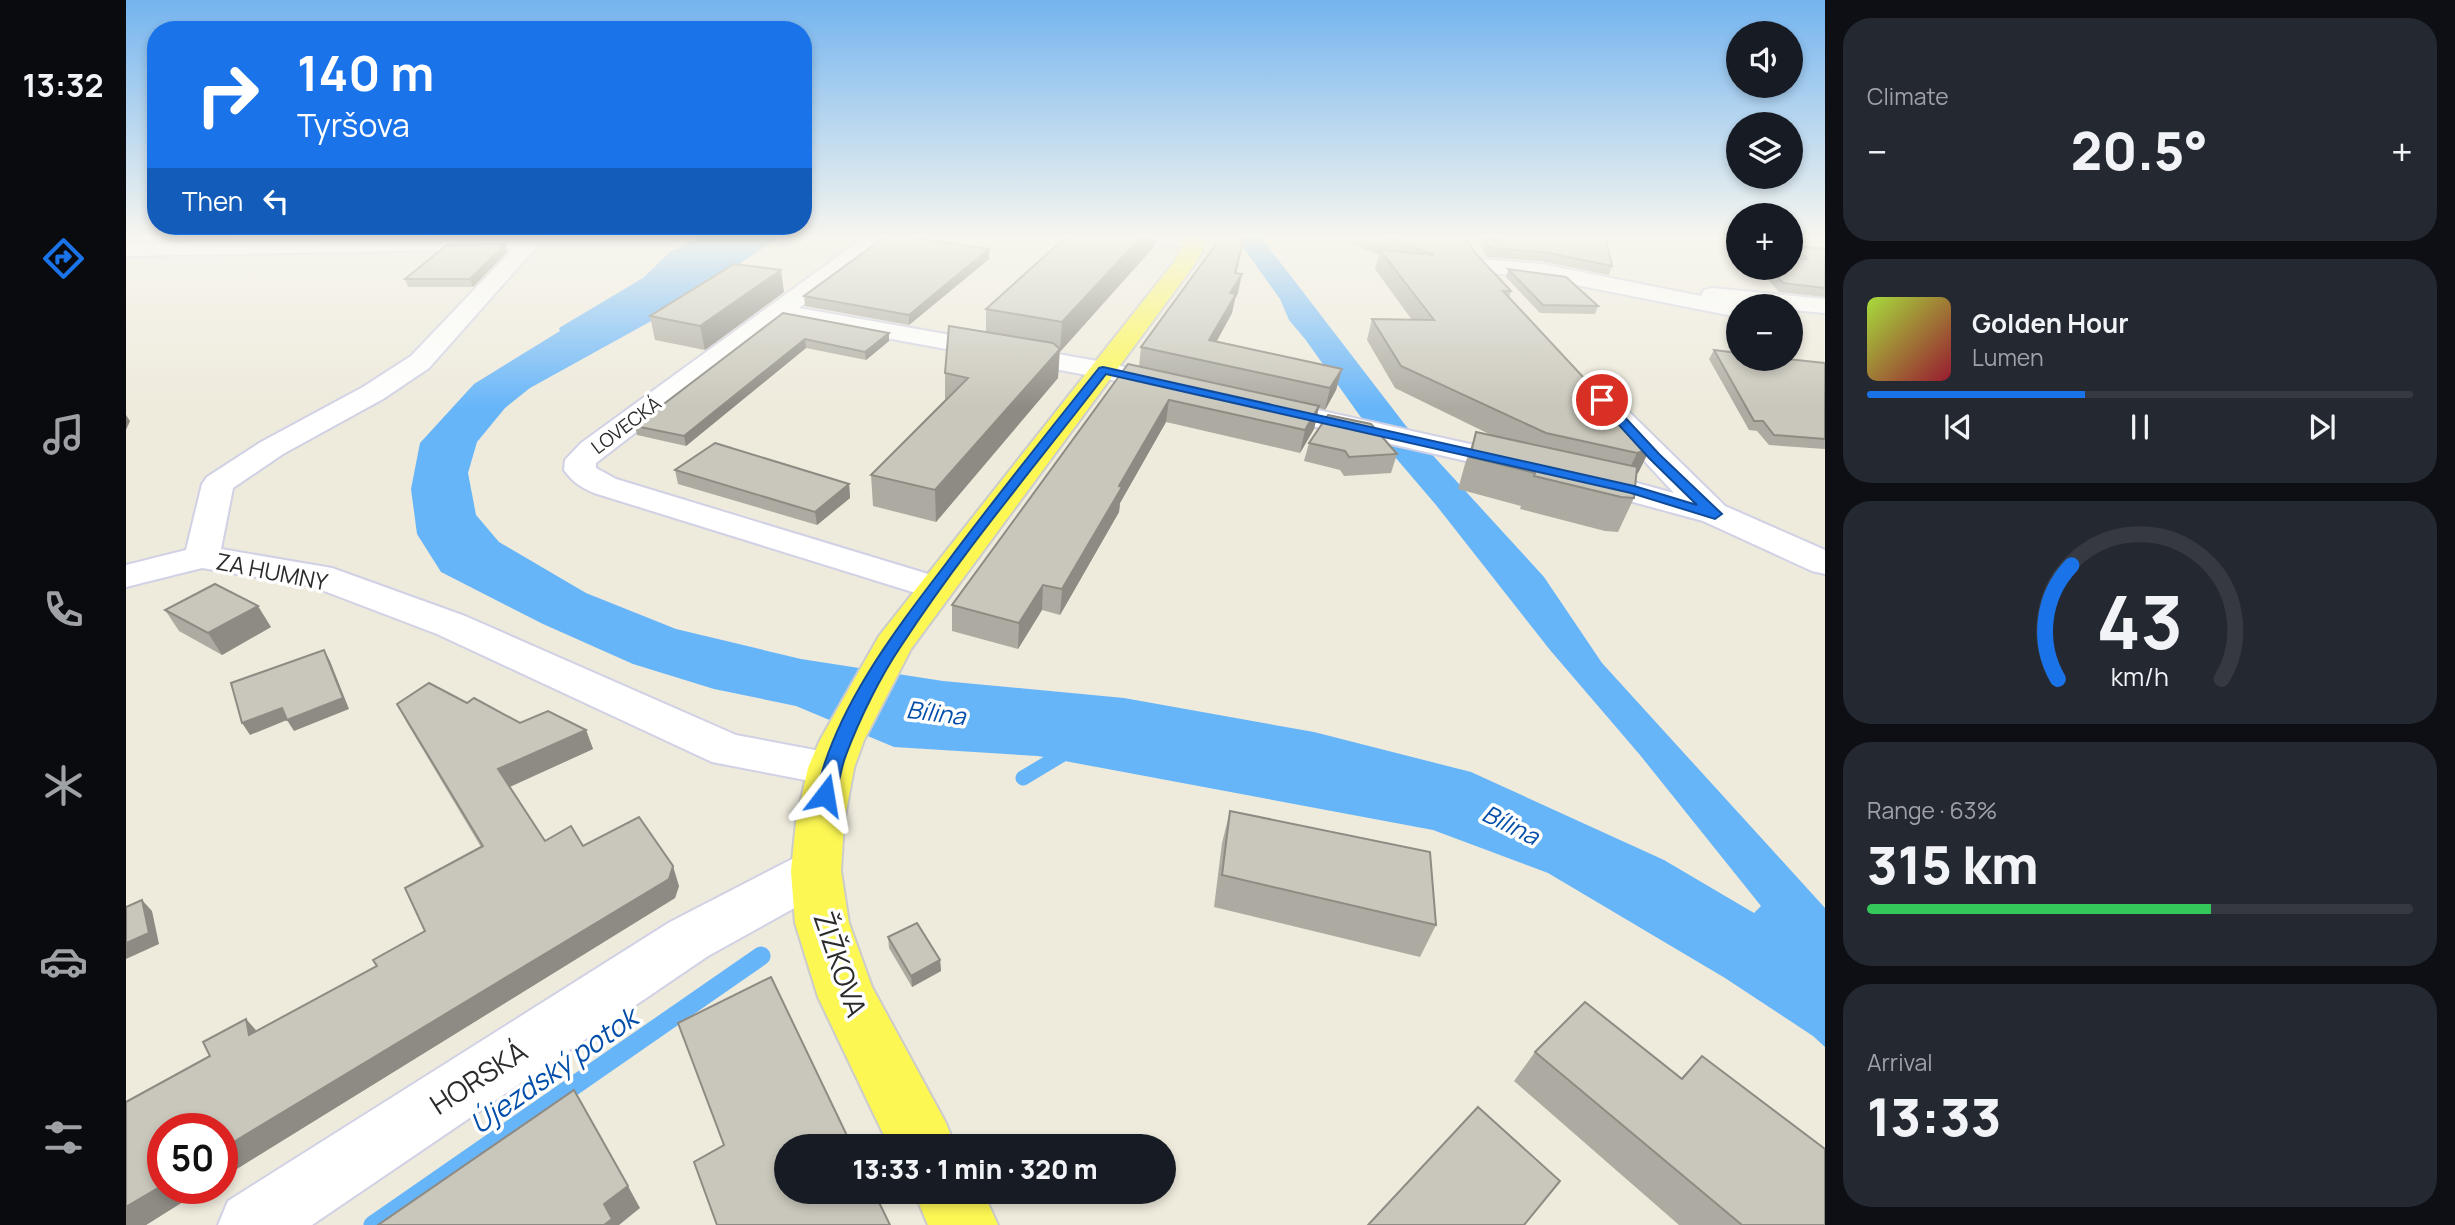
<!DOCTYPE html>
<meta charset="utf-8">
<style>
body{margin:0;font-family:Manrope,sans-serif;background:#242831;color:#f1f3f6;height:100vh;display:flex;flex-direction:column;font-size:26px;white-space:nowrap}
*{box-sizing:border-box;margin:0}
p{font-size:23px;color:#9ea1a6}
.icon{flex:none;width:38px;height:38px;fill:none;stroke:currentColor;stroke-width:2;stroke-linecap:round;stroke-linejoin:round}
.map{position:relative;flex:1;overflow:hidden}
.side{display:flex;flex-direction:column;gap:18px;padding:18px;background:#0d0f14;width:630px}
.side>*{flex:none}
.banner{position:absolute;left:21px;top:21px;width:665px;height:214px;border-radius:28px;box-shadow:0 4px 10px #0003;background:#1a73e8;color:#fff;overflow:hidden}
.fabs{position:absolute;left:1600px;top:21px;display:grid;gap:14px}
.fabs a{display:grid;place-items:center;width:77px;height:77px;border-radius:50%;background:#171b24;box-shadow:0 4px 10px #0003;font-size:35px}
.speed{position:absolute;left:21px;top:1113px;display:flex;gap:14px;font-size:35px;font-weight:700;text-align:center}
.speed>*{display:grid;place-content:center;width:91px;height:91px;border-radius:50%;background:#171b24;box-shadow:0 4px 10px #0003;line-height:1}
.speed .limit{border:10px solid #d22;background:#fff;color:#111}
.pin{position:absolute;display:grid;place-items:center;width:60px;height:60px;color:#fff;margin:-30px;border:4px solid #fff;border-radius:50%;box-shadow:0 2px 7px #0007}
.me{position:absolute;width:77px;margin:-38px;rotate:14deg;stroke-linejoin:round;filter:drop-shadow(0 0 5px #0008)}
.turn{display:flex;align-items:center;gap:24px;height:147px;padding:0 35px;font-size:32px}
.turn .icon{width:91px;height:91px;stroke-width:2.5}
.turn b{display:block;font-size:49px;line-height:60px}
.then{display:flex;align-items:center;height:66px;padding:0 35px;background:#0003;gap:14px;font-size:26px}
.big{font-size:52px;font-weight:800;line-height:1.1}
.side .card{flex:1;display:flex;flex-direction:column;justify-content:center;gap:10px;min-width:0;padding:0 24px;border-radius:28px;background:#242831}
.side .dial{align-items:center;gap:0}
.dial svg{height:182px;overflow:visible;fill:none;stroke:#363941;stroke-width:7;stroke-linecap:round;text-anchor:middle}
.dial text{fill:#f1f3f6;stroke:none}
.song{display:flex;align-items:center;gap:21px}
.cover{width:84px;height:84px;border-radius:10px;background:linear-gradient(135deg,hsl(80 70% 55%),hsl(350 70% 35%))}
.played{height:7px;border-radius:4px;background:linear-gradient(90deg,#1a73e8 40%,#363941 40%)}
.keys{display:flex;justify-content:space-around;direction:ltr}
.heat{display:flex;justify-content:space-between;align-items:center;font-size:38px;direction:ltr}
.charge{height:10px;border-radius:5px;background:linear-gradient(90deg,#34c759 63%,#363941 0)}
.trip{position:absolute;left:648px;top:1134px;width:402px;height:70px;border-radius:35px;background:#171b24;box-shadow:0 4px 10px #0003;font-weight:800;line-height:70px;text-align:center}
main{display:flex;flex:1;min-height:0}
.tab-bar{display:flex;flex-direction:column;width:126px;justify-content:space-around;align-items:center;background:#090b0e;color:#9ea1a6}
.tab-bar .icon{width:49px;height:49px}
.tab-bar .active{color:#1a73e8}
.tab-bar b{font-size:32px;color:#f1f3f6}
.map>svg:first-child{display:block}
</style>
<main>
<nav class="tab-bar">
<b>13:32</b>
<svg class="icon active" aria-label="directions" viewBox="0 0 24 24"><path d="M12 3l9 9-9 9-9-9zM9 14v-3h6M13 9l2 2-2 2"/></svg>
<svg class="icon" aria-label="music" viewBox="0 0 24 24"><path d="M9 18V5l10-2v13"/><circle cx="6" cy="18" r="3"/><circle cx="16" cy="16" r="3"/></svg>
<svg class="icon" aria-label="phone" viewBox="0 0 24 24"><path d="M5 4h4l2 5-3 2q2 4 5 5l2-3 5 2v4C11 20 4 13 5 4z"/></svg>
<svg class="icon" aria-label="climate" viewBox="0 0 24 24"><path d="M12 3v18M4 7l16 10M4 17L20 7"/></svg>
<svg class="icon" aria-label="car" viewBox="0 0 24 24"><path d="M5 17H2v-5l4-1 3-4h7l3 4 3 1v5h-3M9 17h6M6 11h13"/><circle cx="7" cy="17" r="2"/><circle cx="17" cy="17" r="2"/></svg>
<svg class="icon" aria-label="filters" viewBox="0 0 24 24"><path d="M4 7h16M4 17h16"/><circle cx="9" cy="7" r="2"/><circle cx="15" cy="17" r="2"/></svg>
</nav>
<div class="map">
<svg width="1699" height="1225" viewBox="0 0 1699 1225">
<rect width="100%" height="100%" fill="#eeeadc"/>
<polygon fill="#67b5f9" points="576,236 656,236 527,320 404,388 379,408 351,442 342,473 350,515 373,542 460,593 550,629 675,659 817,681 998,698 1188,732 1345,772 1538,860 1628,913 1635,906 1514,755 1424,650 1310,505 1234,416 1179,339 1163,320 1154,299 1109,236 1134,236 1280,426 1418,577 1476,663 1699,908 1699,1047 1687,1036 1599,978 1422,873 1307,830 912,756 768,747 670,706 588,689 507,664 417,624 315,572 291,534 285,489 294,443 348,384 434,331 433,328 517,278 545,251"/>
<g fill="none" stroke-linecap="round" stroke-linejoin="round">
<polyline stroke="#67b5f9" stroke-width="15" points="897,778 942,751"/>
<polyline stroke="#67b5f9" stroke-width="19" points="247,1225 635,956"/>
<defs>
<g id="minor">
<polygon points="420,236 303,368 257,399 157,454 107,488 95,549 206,568 339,616 610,735 721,756 728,768 721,780 705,785 586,762 311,634 185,586 76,568 0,587 0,565 60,550 76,484 81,477 135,442 237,387 285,356 387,249 0,256 0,244"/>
<path d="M740,236h24l-91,72 304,54 78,18 4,6 -4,6 -10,2 -68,-16 -320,-59 -187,144v5l20,11 332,101 6,8 -6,8 -13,3 -341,-106c-14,-6 -21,-11 -30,-23l1,-10 16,-17z"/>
<path d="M1026,236h49l2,4 -3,4c-13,4 -39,2 -48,-8z"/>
<polygon points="1353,259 1415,264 1575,296 1578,290 1586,288 1699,299 1699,313 1664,310 1664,306 1612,306 1612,317 1415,278 1345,271 1342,266 1345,261"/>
<polygon points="1138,398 1393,455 1404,457 1409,464 1404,471 1393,473 1128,413 1124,407 1128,401"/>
<polygon points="1489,405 1499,408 1599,506 1699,550 1699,574 1686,571 1577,521 1448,486 1443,479 1448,472 1459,469 1548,493 1475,414 1479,408"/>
<polygon points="690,850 708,856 715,871 708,886 582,956 186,1225 92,1225 102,1201 544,922 672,856"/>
</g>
<g id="major">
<polygon points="1058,236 1078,236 1076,252 1068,265 785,649 738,740 728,768 718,822 715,871 723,923 746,987 820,1123 829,1146 763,1146 692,997 669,923 665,871 670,822 682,768 694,740 753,636 1048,262 1054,252"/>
<polygon points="788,1192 857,1192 872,1225 802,1225"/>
</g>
</defs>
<use href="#minor" stroke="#d1d1e5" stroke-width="4"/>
<use href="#major" stroke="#ccc" stroke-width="4"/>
<use href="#minor" fill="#fff" fill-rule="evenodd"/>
<use href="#major" fill="#fcf753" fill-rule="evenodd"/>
</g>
<g fill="#adaba1">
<polygon points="36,236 165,236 162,238 39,241"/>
<polygon points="421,236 442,236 434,240 421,238"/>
<polygon points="1027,236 1030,236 1030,242 1026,249 933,352 932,378 810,522 747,506 745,475 819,400 819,373 860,332 860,309"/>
<polygon points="1201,236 1338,236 1349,253 1385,291 1383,298 1524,449 1512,473 1510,474 1508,498 1492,532 1479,531 1394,509 1395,506 1332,489 1339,464 1350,432 1363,434 1269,388 1241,340 1246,319 1286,320 1249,269 1253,255 1214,239 1200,238"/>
<polygon points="1363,236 1479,236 1486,266 1483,275 1415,261 1361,257 1354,246 1356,237 1364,240"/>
<polygon points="1669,246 1699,249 1699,297 1653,292 1632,268 1664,268 1668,258 1665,255"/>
<polygon points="381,252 347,287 282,287 279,279"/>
<polygon points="863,259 783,325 679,306 678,296"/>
<polygon points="1382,269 1472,306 1469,314 1414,313 1380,277"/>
<polygon points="1110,273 1112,293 1109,299 1106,313 1091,341 1216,369 1210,390 1199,410 1193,408 1188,429 1174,453 1040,422 994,503 993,512 934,615 916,610 892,649 826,631 826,605 1013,367 1015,347"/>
<polygon points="658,292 579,350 529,340 524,316"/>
<polygon points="657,313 763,341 740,360 680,348 560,446 511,435 509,426"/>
<polygon points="1588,350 1699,363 1699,449 1643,445 1631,431 1623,430 1583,359"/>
<polygon points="1183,443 1271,454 1265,473 1218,476 1214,470 1178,461"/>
<polygon points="549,470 723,484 724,498 691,525 552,484"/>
<polygon points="39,610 145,627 96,655 53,631"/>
<polygon points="341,703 394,723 460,730 467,749 384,787 419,841 457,846 553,886 549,898 96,1178 96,1129 37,1188 79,1188 20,1225 84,1056 120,1019 130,1031 251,966 299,931 355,847 281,723 271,704"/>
<polygon points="1104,811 1310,925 1294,957 1088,907 1096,843"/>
<polygon points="762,937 814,960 815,971 786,987 763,948"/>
<polygon points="1409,1052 1555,1078 1576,1056 1699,1225 1553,1225 1388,1081"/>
</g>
<g fill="#8d8b83">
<polygon points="433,236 442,236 434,240"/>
<polygon points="1016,236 1030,236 1030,242 1026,249 934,352 936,322"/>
<polygon points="1118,236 1119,236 1107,288 1116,274 1112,293 1109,299 1106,313 1080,360 1083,340 1104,293"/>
<polygon points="379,244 381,252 347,287 344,279"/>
<polygon points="863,249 863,259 783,325 783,315"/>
<polygon points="655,270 658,292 579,350 574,326"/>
<polygon points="763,333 763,341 740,360 739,352"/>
<polygon points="679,339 680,348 560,446 558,436"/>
<polygon points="934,349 932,378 810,522 809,490"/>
<polygon points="1216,369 1210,390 1199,410 1204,388"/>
<polygon points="1043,400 1040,422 994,503 993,512 934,615 936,589 993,486"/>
<polygon points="1193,406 1188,429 1174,453 1179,430"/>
<polygon points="0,415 4,421 0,430"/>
<polygon points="1524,449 1512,473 1499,478 1511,453"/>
<polygon points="723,484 724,498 691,525 689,512"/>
<polygon points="917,585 916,610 892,649 893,623"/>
<polygon points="132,606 145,627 96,655 82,633"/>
<polygon points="198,650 204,661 223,709 168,731 161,720 124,735 116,723"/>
<polygon points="460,730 467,749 381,788 372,769"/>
<polygon points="547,866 553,886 549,898 96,1178 96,1149"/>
<polygon points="16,900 26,911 33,944 0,959 0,943"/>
<polygon points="814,960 815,971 786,987 785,976"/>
<polygon points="120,1019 137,1038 123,1035"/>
<polygon points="37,1185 37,1188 79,1188 20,1225 0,1225 0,1207"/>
<polygon points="502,1186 514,1208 493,1225 478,1225 478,1204"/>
</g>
<g fill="#c9c7bb" stroke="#8d8b83" stroke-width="2">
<polygon points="760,236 776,236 863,249 783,315 678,296"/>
<polygon points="941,236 1016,236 936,322 860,309"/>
<polygon points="1096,236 1118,236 1109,273 1116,274 1104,293 1110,294 1083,340 1216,369 1204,388 1015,347"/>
<polygon points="1260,236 1338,236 1349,253 1385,291 1377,291 1524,449 1511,453 1420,433 1275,366 1246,319 1308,320 1254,250 1308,255"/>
<polygon points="1370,236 1479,236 1486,266 1418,252 1364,248 1356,237 1373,242"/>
<polygon points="379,244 344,279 279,279 321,245"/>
<polygon points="1669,246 1699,249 1699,288 1657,283 1644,268 1664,268 1664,258 1681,259"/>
<polygon points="608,264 655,270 574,326 524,316"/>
<polygon points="1382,269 1440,277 1472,306 1417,305"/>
<polygon points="657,313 763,333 739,352 679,339 558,436 509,426"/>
<polygon points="823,326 927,343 934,349 809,490 745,475 842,378 819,373"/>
<polygon points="1588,350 1612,353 1612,359 1661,359 1699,363 1699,439 1648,435 1637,421 1628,421"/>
<polygon points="1002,364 1193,406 1179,430 1043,400 993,486 996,487 936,589 917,585 893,623 826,605"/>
<polygon points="1202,415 1245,424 1271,454 1223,457 1219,451 1183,443"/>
<polygon points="1350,432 1511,467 1508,498 1495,497 1408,476 1409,473 1344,457"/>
<polygon points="589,443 723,484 689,512 549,470"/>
<polygon points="89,584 132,606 82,633 39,610"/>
<polygon points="198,650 217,698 161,720 156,708 116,723 105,683"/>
<polygon points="303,683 341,703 348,698 394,723 422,711 460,730 372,769 419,841 445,826 457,846 513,817 547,866 543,879 96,1149 96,1129 37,1129 37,1185 0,1207 0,1102 84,1056 77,1042 120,1019 123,1035 251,966 247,960 299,931 279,888 357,846 271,704"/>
<polygon points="1104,811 1304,852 1310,925 1096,875"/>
<polygon points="16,900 23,933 0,943 0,907"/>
<polygon points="791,923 814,960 785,976 762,937"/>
<polygon points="645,977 726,1146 660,1146 660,1192 748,1192 764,1225 591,1225 568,1162 598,1145 552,1023"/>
<polygon points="1459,1002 1556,1079 1576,1056 1699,1149 1699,1225 1616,1225 1409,1052"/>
<polygon points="448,1090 502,1186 478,1204 486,1219 478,1225 252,1225"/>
<polygon points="1352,1107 1434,1181 1398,1225 1242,1225"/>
</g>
<linearGradient id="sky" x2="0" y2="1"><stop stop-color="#74b4ef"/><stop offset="0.58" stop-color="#f7f6ef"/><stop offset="1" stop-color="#f7f6ef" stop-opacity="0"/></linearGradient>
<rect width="1699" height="408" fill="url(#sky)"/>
<path fill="#1a73e8" stroke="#114b97" stroke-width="2" d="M977,367l531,119 63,19 -47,-46 -52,-57 -2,-2 6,-4 4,1 53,57 63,60 -7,5 -84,-26 -525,-119c-69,90 -143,177 -205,272 -21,31 -42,74 -55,109 -6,14 -6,32 -14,45l-7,2 -6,-2 -3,-5c18,-85 77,-162 129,-230 50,-67 102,-132 154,-197z"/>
<g text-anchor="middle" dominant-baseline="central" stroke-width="7" stroke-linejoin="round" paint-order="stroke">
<g font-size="19" fill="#2b2b2b" stroke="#fff">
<text transform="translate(500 425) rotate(-37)">LOVECKÁ</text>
</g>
<g font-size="23" fill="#2b2b2b" stroke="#fff">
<text transform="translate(146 571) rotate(11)">ZA HUMNY</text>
</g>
<g font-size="24" font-style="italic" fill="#024ea9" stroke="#fff">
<text transform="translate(810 712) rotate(7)">Bílina</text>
<text transform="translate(1385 824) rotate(26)">Bílina</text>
</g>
<g font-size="28" fill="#2b2b2b" stroke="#fff">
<text transform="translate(715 964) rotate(71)">ŽIŽKOVA</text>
<text transform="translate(352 1077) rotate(-33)">HORSKÁ</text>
</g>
<g font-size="28" font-style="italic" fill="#024ea9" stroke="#fff">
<text transform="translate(427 1070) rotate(-35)">Újezdský potok</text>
</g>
</g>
</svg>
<div class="fabs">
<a><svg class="icon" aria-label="sound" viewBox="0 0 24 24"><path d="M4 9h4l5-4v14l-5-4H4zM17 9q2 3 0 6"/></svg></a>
<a><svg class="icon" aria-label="layers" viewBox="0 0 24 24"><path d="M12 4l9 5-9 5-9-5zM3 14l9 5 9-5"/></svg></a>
<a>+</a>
<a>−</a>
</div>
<div class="speed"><div class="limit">50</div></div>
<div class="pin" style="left:1476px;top:400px;background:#d93025"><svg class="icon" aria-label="arrive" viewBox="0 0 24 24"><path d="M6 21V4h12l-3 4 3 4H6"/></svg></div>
<svg class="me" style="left:699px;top:795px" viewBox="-20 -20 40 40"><path d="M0-17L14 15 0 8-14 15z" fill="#1a73e8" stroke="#fff" stroke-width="4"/></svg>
<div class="trip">13:33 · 1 min · 320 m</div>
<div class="banner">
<div class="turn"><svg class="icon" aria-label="right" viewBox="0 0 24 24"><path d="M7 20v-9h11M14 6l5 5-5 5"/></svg><div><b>140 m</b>Tyršova</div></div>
<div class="then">Then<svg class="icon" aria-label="left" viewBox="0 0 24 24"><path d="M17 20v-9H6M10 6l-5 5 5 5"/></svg></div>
</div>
</div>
<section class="side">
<div class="card"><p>Climate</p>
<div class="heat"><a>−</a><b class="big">20.5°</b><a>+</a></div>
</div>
<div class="card">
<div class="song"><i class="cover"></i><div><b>Golden Hour</b><p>Lumen</p></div></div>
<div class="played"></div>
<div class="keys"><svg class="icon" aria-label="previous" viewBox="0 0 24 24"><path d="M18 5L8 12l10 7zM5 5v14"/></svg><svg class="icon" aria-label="pause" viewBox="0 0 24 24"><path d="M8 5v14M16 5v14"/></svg><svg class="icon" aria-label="next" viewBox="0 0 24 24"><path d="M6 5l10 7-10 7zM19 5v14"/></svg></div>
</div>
<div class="card dial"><svg viewBox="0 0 100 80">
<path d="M14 69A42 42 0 1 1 86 69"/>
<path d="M14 69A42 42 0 0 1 20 19" stroke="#1a73e8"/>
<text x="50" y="56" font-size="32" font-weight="700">43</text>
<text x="50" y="72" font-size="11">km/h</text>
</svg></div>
<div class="card"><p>Range · 63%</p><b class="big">315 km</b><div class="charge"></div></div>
<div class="card"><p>Arrival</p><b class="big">13:33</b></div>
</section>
</main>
